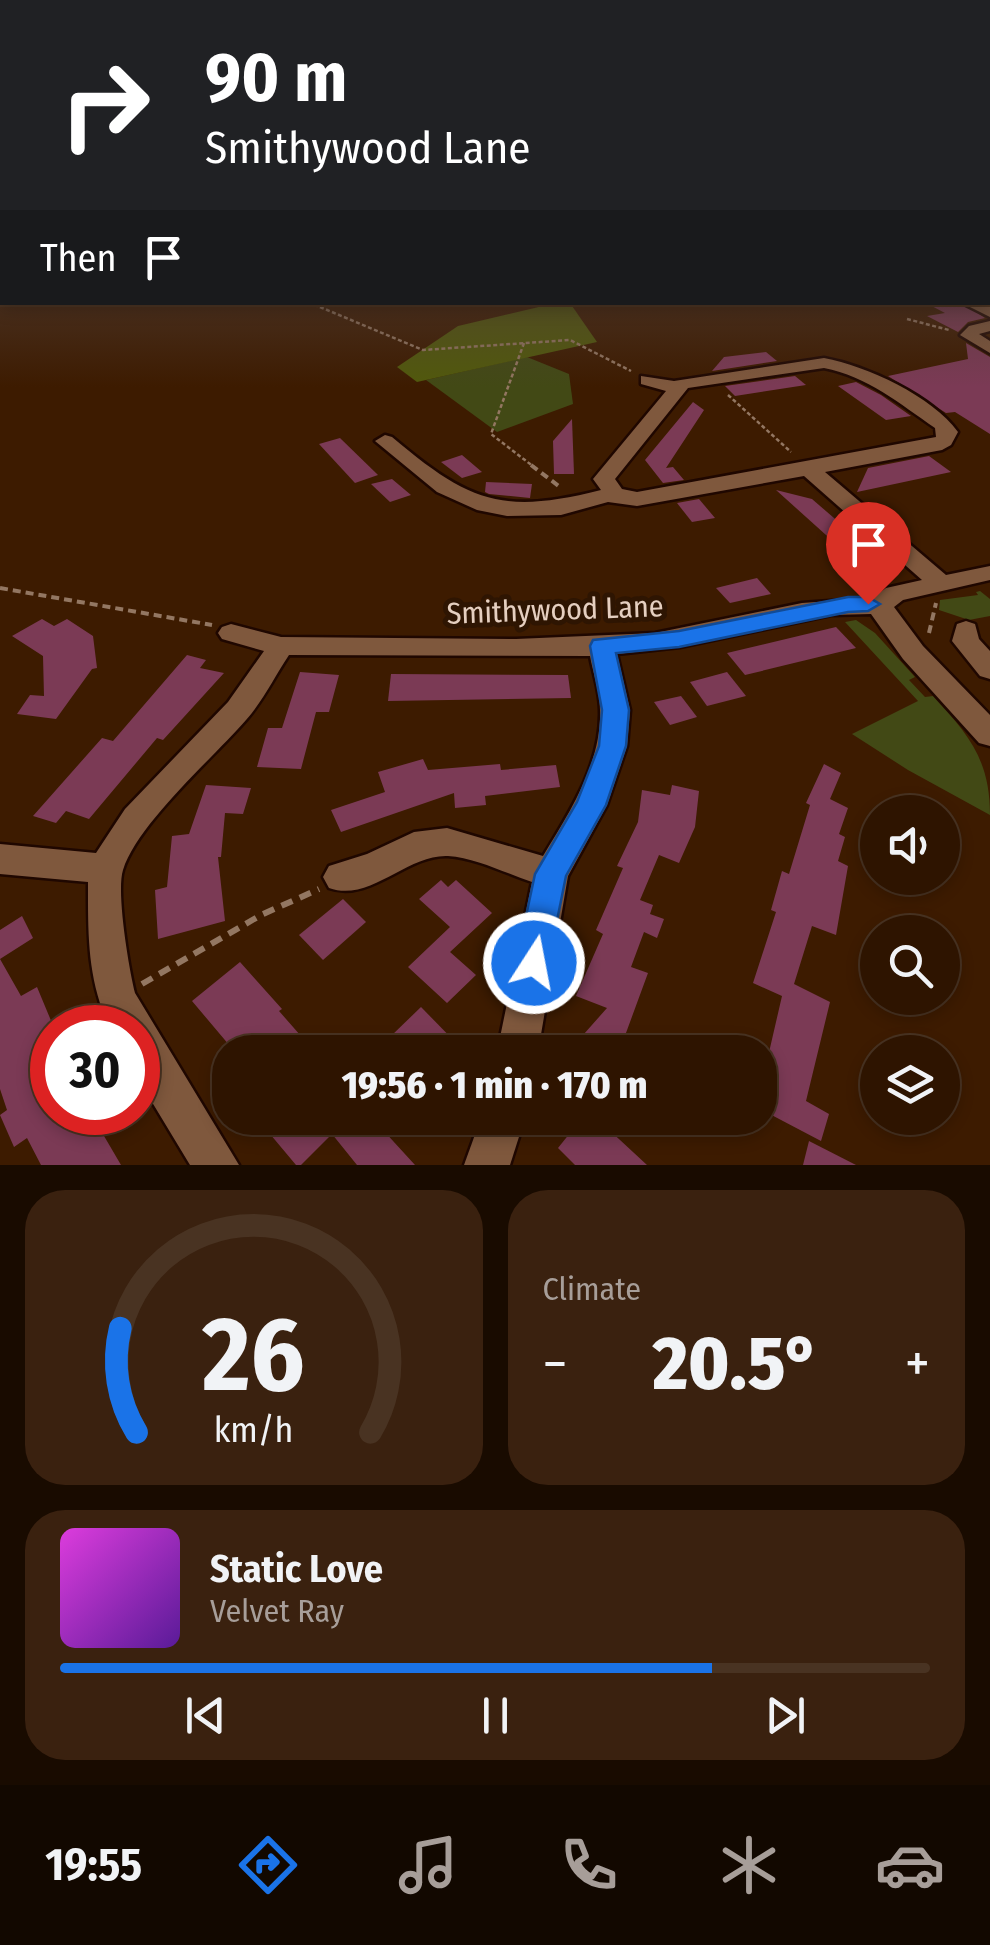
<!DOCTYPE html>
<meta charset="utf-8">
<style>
body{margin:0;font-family:"Fira Sans Condensed",sans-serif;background:#3a210f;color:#f1f3f6;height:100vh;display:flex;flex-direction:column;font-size:38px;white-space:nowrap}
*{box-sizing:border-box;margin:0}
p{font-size:32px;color:#a79e99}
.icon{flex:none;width:55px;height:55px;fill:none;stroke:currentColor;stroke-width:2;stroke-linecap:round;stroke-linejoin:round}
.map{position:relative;height:1165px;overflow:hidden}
.panel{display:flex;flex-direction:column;gap:25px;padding:25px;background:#190b00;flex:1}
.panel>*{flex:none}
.guide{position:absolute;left:0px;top:0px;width:990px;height:305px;box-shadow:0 5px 15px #0003,0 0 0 2px #493322;background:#202124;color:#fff;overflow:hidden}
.tools{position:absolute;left:860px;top:795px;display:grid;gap:20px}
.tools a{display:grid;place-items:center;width:100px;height:100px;border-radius:50%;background:#2e1400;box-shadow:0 5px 15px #0003,0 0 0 2px #493322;font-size:50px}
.speed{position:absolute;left:30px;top:1005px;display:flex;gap:20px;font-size:50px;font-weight:700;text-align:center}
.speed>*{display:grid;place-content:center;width:130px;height:130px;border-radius:50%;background:#2e1400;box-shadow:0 5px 15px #0003,0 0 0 2px #493322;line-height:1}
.speed .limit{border:15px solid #d22;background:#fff;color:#111}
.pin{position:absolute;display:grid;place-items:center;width:85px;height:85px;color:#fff;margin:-102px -42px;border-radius:50% 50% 50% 0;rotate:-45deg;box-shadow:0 0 10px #0007}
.pin .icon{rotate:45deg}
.me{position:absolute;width:110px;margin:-55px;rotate:11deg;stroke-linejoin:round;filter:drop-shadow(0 0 8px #0008)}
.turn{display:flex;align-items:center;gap:35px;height:210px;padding:0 40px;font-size:45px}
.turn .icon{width:130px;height:130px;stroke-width:2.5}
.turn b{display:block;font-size:70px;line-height:85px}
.then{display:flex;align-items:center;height:95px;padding:0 40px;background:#0003;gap:20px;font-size:38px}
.big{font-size:75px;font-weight:800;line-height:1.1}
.panel .tile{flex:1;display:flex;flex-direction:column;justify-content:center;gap:15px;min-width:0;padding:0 35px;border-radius:40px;background:#3a210f}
.panel .dial{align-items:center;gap:0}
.dial svg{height:260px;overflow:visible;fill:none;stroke:#493322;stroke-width:7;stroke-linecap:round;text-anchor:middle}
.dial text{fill:#f1f3f6;stroke:none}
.song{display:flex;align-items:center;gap:30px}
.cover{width:120px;height:120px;border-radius:15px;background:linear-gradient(135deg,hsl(300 70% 55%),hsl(270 70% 35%))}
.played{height:10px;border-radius:5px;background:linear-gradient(90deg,#1a73e8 75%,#493322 75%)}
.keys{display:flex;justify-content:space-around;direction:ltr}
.heat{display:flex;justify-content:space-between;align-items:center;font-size:55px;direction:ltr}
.panel .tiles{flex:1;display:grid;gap:25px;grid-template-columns:1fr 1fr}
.tile:last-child{grid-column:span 2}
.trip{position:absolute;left:212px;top:1035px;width:565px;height:100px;border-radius:40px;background:#2e1400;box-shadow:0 5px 15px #0003,0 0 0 2px #493322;font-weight:800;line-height:100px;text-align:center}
.tabs{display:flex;height:160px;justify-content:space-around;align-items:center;background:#120800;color:#a79e99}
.tabs .icon{width:70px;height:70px}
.tabs .selected{color:#1a73e8}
.tabs b{font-size:45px;color:#f1f3f6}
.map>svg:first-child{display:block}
</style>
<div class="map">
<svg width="990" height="1165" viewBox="0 0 990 1165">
<rect width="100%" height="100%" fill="#3d1b00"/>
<g fill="#424915">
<polygon points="527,357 569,374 573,404 497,432 426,380"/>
<polygon points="980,591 990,599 990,616 969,620 939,610 940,600 978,595 976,592"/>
<path d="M856,620l19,13 40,44 -6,3 16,17 8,-1c36,39 57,64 57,119l-82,-45 -56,-36 66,-33 -73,-79z"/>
</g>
<polygon fill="#51590c" points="560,302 570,303 597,342 417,382 397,367 458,326"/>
<g fill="#7b3a55">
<polygon points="924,302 961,302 985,318 968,322 958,332 927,316 945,313"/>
<polygon points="966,343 990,357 990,434 955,412 946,413 888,376 968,359"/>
<polygon points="766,352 777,361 712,371 724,357"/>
<polygon points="795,376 806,385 735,396 725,386"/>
<polygon points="856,382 881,395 911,416 886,420 838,386"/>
<polygon points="693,402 704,410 666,468 673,467 684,480 663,483 645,460"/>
<polygon points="572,419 574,474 554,474 553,441"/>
<polygon points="340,438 378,475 355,483 319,444"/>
<polygon points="462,455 482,472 462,478 441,462"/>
<polygon points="929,456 951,472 857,492 868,468"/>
<polygon points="392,479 411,495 390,502 371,484"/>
<polygon points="486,482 532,484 530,498 489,494 485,492"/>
<polygon points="776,490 812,499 871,550 866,571"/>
<polygon points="699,499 715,518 692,522 677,503"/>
<polygon points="757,578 771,594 730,603 716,588"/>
<polygon points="42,619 54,626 67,619 93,636 97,668 92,669 56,719 17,714 30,695 44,696 43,656 12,636"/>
<polygon points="836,627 856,648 745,675 727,653"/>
<polygon points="187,655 206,660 200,668 224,673 163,740 157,738 89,819 66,811 56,823 33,816 102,738 113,741"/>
<polygon points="300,672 339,675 329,712 316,712 301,769 257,767 268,728 282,728"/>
<polygon points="727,672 746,696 707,706 690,682"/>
<polygon points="391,674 568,675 571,698 388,701"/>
<polygon points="681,696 697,717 670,725 654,702"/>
<polygon points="423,759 428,770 500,764 501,770 556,765 560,787 485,796 486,805 455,808 454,793 341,832 331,810 385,792 378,772"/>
<polygon points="824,764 841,773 830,799 848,808 839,834 845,837 838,861 848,866 836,935 812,926 794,984 830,1002 806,1101 829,1114 821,1141 760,1109 760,1057 767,1061 782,996 753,983 776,912 771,910 782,871 789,874 810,805 806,803"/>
<polygon points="206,785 251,788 243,814 225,813 221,857 218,857 225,921 158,939 155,890 167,887 172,836 189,834"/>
<polygon points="672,785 699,791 695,827 679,863 659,855 640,900 653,905 650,914 664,919 657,938 644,932 631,967 648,973 619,1052 568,1052 607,1008 576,996 603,934 596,930 623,868 617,866 638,822 642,790 670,795"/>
<polygon points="441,880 448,887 456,880 492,913 450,952 476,975 447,1003 408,967 450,927 419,899"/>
<polygon points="343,899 366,922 323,960 299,935"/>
<polygon points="22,916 33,938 0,959 21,996 37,987 52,1023 52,1112 90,1112 121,1165 41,1165 27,1138 14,1147 0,1115 7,1110 0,1089 0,930"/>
<polygon points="240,962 282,1009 279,1011 315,1052 235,1052 192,1001"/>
<polygon points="421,1007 465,1052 405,1052 390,1037"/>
<polygon points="288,1118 372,1118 415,1165 357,1165 332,1134 301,1165 296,1165 270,1134"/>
<polygon points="582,1118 614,1118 606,1127 647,1165 575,1165 558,1148"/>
<polygon points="809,1141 856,1165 803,1165"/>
</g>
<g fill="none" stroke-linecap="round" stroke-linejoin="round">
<defs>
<g id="minor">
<polygon points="964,302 990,306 990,317 966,305"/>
<polygon points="990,321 990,331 979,334 990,341 990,353 960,335 969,326"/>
<path d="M824,358c43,8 108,38 134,74l-7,13 -9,5 -117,22 121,103 44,-9v14l-87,20 -9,7 29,39 67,69v31l-11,-3 -76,-84 -32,-45 -40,1 -151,32 -63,7 13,56 -3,36 -20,59 -39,71 -30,176h-41l35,-170c-27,-9 -56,-24 -84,-26 -41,-2 -78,47 -119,32l-6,-11 6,-11 38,-12 47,-22 33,-4 96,28c26,-43 59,-93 57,-146 0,-18 -7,-37 -10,-54l-301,-1c-14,21 -26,46 -43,65 -33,38 -108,103 -123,150 -7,22 6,99 12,123l104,172h-49l-52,-86v-51h-28c-23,-48 -22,-94 -22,-146l-88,-8v-30l96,9 29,-44 103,-107 36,-51 -42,-12 -4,-6 4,-6 9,-3 50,13 235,2 139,-6 147,-30 70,-5 14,-10 36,-8 -118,-104 -167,30 -29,-4 -47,13 -54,1 -30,-6 -40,-18 -62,-51 10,-6 7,2c77,65 110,78 209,53l-8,-11 73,-88 -25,-7v-8l33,5zM824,368c43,8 76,36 111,60l1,9 -299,55 -15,-3 -7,-10 73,-91z"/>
<polygon points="966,621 975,624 979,639 990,651 990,679 980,676 952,641 957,624"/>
<polygon points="481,1118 525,1118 510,1165 464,1165"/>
</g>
</defs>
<use href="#minor" stroke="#1f0700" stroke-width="5"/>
<g stroke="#937762" stroke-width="2.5" stroke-dasharray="4 2.5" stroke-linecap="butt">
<polyline points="308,302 423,350 570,340 631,371"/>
<polyline points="907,319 949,330"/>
<polyline points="524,343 491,434 534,467"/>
<polyline points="728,395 791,452"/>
</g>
<g stroke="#937762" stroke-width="4" stroke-dasharray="8 5" stroke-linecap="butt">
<polyline points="531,465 560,487"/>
<polyline points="0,588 212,625"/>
<polyline points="929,633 936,603"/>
</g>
<polyline stroke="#937762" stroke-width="6" stroke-dasharray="12 8" stroke-linecap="butt" points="142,984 261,915 319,889"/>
<use href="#minor" fill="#7f583d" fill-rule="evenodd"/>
</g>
<linearGradient id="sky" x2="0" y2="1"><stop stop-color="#220f00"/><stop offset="0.58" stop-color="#513f37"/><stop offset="1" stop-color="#513f37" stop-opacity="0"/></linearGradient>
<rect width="990" height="387" fill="url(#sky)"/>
<polygon fill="#1a73e8" stroke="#114b97" stroke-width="2.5" points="848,597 868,597 880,604 868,611 848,612 679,647 616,653 629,710 626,746 606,805 566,876 546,975 534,980 521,975 516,963 535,874 577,802 599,746 602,710 590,646 593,640 679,631"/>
<g text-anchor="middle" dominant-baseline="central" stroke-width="10" stroke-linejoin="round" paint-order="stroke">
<g font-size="30" fill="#e5cfc0" stroke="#2e1502">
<text transform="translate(555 610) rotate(-2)">Smithywood Lane</text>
</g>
</g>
</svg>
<div class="tools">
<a><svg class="icon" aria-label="sound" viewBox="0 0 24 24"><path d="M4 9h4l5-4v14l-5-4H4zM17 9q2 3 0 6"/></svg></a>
<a><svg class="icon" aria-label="search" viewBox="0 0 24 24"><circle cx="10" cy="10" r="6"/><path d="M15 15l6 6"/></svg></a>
<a><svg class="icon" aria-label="layers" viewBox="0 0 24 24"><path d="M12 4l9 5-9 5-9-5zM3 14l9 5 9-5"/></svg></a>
</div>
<div class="speed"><div class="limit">30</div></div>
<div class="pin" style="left:868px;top:604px;background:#d93025"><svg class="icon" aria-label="arrive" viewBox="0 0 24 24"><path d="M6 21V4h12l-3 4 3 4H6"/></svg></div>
<svg class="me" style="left:534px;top:963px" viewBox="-20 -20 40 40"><circle r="17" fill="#1a73e8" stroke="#fff" stroke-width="3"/><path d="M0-11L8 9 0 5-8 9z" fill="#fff"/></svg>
<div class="trip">19:56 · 1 min · 170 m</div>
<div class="guide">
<div class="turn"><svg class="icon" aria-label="right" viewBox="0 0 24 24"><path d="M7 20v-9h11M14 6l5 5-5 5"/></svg><div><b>90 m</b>Smithywood Lane</div></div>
<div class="then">Then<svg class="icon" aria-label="arrive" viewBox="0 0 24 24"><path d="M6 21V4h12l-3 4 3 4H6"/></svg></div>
</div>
</div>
<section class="panel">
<div class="tiles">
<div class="tile dial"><svg viewBox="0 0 100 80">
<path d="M14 69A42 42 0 1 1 86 69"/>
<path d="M14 69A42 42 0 0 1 9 37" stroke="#1a73e8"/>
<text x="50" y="56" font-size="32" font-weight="700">26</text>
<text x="50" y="72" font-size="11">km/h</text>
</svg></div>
<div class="tile"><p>Climate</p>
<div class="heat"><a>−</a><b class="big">20.5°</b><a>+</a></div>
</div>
<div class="tile">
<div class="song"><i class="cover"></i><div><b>Static Love</b><p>Velvet Ray</p></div></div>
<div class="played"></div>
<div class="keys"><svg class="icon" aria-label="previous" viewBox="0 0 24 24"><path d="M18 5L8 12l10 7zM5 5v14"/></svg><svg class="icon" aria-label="pause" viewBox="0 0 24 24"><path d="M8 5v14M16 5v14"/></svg><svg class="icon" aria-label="next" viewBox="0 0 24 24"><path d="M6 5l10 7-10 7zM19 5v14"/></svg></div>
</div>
</div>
</section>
<nav class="tabs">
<b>19:55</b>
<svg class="icon selected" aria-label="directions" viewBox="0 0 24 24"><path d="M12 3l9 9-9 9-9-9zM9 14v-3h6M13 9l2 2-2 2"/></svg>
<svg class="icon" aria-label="music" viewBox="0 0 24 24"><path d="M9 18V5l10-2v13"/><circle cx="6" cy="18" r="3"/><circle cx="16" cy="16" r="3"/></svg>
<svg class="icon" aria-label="phone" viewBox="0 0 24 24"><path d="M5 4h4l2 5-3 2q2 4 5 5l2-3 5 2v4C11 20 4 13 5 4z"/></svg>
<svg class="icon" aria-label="climate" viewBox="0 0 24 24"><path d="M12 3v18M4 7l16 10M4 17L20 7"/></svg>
<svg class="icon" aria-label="car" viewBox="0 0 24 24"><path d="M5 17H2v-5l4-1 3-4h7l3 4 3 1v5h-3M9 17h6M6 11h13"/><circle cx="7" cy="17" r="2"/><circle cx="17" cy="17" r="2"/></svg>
</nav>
